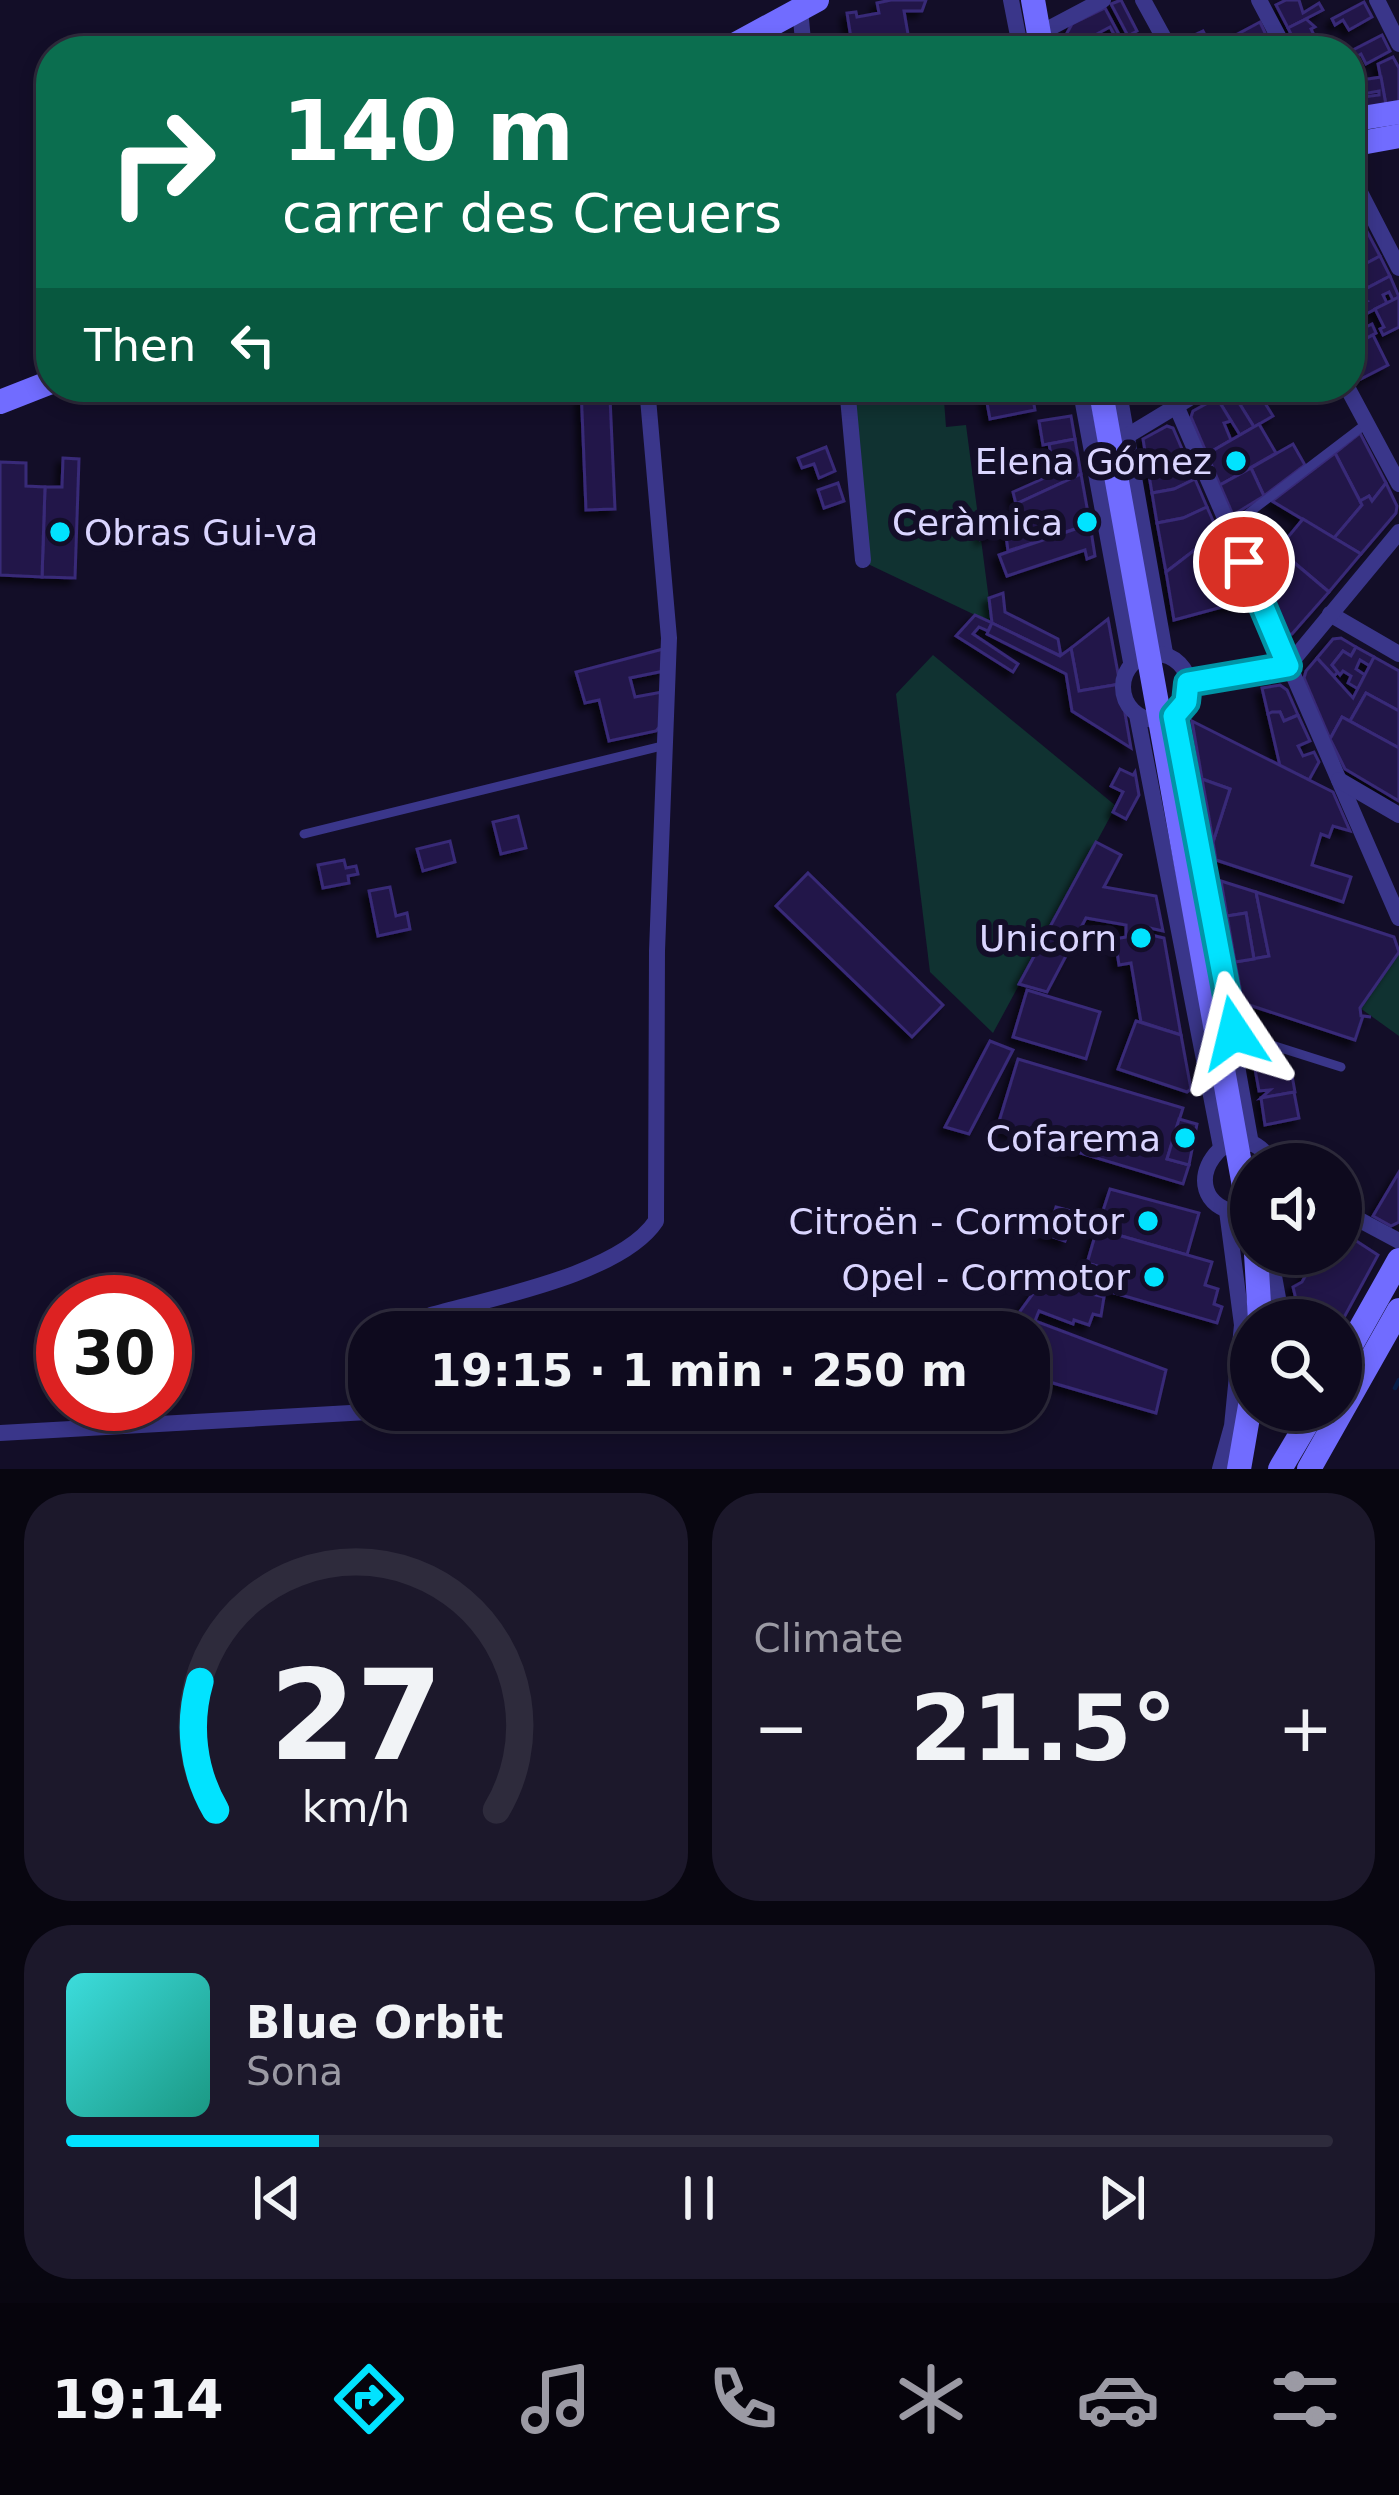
<!DOCTYPE html>
<meta charset="utf-8">
<style>
body{margin:0;font-family:"DejaVu Sans",sans-serif;background:#1c182b;color:#f1f3f6;height:100vh;display:flex;flex-direction:column;font-size:45px;white-space:nowrap}
*{box-sizing:border-box;margin:0}
p{font-size:39px;color:#9b9aa4}
.icon{flex:none;width:66px;height:66px;fill:none;stroke:currentColor;stroke-width:2;stroke-linecap:round;stroke-linejoin:round}
.map{position:relative;height:1469px;overflow:hidden}
.details{display:flex;flex-direction:column;gap:24px;padding:24px;background:#080610;flex:1}
.details>*{flex:none}
.banner{position:absolute;left:36px;top:36px;width:1329px;height:366px;border-radius:48px;box-shadow:0 6px 18px #0003,0 0 0 3px #2e2b3c;background:#0b6e4f;color:#fff;overflow:hidden}
.controls{position:absolute;left:1230px;top:1143px;display:grid;gap:24px}
.controls a{display:grid;place-items:center;width:132px;height:132px;border-radius:50%;background:#0e0a1e;box-shadow:0 6px 18px #0003,0 0 0 3px #2e2b3c;font-size:60px}
.speed{position:absolute;left:36px;top:1275px;display:flex;gap:24px;font-size:60px;font-weight:700;text-align:center}
.speed>*{display:grid;place-content:center;width:156px;height:156px;border-radius:50%;background:#0e0a1e;box-shadow:0 6px 18px #0003,0 0 0 3px #2e2b3c;line-height:1}
.speed .limit{border:18px solid #d22;background:#fff;color:#111}
.pin{position:absolute;display:grid;place-items:center;width:102px;height:102px;color:#fff;margin:-51px;border:6px solid #fff;border-radius:50%;box-shadow:0 3px 12px #0007}
.me{position:absolute;width:132px;margin:-66px;rotate:350deg;stroke-linejoin:round;filter:drop-shadow(0 0 9px #0008)}
.turn{display:flex;align-items:center;gap:42px;height:252px;padding:0 48px;font-size:54px}
.turn .icon{width:156px;height:156px;stroke-width:2.5}
.turn b{display:block;font-size:84px;line-height:102px}
.then{display:flex;align-items:center;height:114px;padding:0 48px;background:#0003;gap:24px;font-size:45px}
.big{font-size:90px;font-weight:800;line-height:1.1}
.details .card{flex:1;display:flex;flex-direction:column;justify-content:center;gap:18px;min-width:0;padding:0 42px;border-radius:48px;background:#1c182b}
.details .dial{align-items:center;gap:0}
.dial svg{height:312px;overflow:visible;fill:none;stroke:#2e2b3c;stroke-width:7;stroke-linecap:round;text-anchor:middle}
.dial text{fill:#f1f3f6;stroke:none}
.song{display:flex;align-items:center;gap:36px}
.cover{width:144px;height:144px;border-radius:18px;background:linear-gradient(135deg,hsl(180 70% 55%),hsl(170 70% 35%))}
.played{height:12px;border-radius:6px;background:linear-gradient(90deg,#01e3ff 20%,#2e2b3c 20%)}
.keys{display:flex;justify-content:space-around;direction:ltr}
.heat{display:flex;justify-content:space-between;align-items:center;font-size:66px;direction:ltr}
.details .tiles{flex:1;display:grid;gap:24px;grid-template-columns:1fr 1fr}
.card:last-child{grid-column:span 2}
.trip{position:absolute;left:348px;top:1311px;width:702px;height:120px;border-radius:48px;background:#0e0a1e;box-shadow:0 6px 18px #0003,0 0 0 3px #2e2b3c;font-weight:800;line-height:120px;text-align:center}
.dock{display:flex;height:192px;justify-content:space-around;align-items:center;background:#06040c;color:#9b9aa4}
.dock .icon{width:84px;height:84px}
.dock .current{color:#01e3ff}
.dock b{font-size:54px;color:#f1f3f6}
.map>svg:first-child{display:block}
</style>
<div class="map">
<svg width="1399" height="1469" viewBox="0 0 1399 1469">
<defs>
<filter id="shadow"><feDropShadow dx="-5.5" dy="5.5" stdDeviation="3" flood-color="#0009"/></filter>
</defs>
<rect width="100%" height="100%" fill="#130e28"/>
<g fill="#103231">
<polygon points="851,387 943,387 946,427 966,425 992,623 870,565"/>
<polygon points="933,655 1116,806 993,1033 930,972 896,694"/>
<polygon points="1399,952 1399,1036 1360,1008"/>
</g>
<g fill="none" stroke-linecap="round" stroke-linejoin="round">
<polyline stroke="#071e48" stroke-width="4.5" points="1395,1388 1399,1380"/>
</g>
<g fill="#23194a" stroke="#392978" stroke-width="3" filter="url(#shadow)">
<polygon points="891,0 926,0 922,11 904,11 911,51 853,51 847,13 856,12 857,17 879,13 877,3"/>
<polygon points="1121,0 1137,31 1128,36 1111,4"/>
<polygon points="1286,0 1299,0 1303,13 1319,3 1323,10 1288,28 1276,5"/>
<polygon points="1364,2 1372,17 1349,30 1343,20 1335,25 1332,19"/>
<polygon points="1105,8 1121,38 1117,40 1110,27 1095,35 1097,49 1071,51 1067,33 1072,24"/>
<polygon points="1306,19 1315,27 1311,29 1322,51 1299,51 1288,28"/>
<polygon points="1260,22 1268,39 1244,51 1236,35"/>
<polygon points="1203,31 1212,48 1185,51 1180,42"/>
<polygon points="1382,35 1390,51 1366,64 1361,54 1354,58 1351,51"/>
<polygon points="1393,57 1399,68 1399,102 1386,105 1378,64"/>
<polygon points="1381,77 1386,105 1365,108 1363,97 1379,95 1379,91 1363,94 1361,80"/>
<polygon points="1362,222 1380,256 1356,269 1350,257 1350,228"/>
<polygon points="1380,256 1390,276 1355,294 1350,272"/>
<polygon points="1390,276 1399,297 1393,300 1389,292 1383,295 1387,303 1366,314 1361,304 1367,301 1356,294"/>
<polygon points="1399,297 1399,327 1383,335 1380,329 1384,327 1375,309"/>
<polygon points="1359,318 1364,328 1372,324 1376,333 1350,347 1350,322"/>
<polygon points="1373,335 1388,365 1357,381 1350,367 1350,347"/>
<polygon points="581,387 594,387 594,393 606,393 606,397 610,397 615,509 586,510"/>
<polygon points="984,387 1031,387 1035,410 990,419"/>
<polygon points="1235,387 1255,387 1273,416 1254,427 1231,390"/>
<polygon points="1231,390 1254,427 1240,435 1217,398"/>
<polygon points="1217,398 1231,421 1224,423 1231,440 1207,454 1191,417 1193,411"/>
<polygon points="1071,416 1075,439 1043,445 1039,421"/>
<polygon points="1259,424 1276,453 1220,485 1207,454"/>
<polygon points="1167,426 1173,428 1195,479 1174,489 1152,493 1143,439"/>
<polygon points="1360,433 1386,483 1372,501 1369,496 1360,501 1335,453"/>
<polygon points="1075,439 1081,474 1016,504 1013,492 1049,476 1047,467 1053,466 1049,444"/>
<polygon points="1293,444 1305,465 1264,496 1251,468"/>
<polygon points="826,447 835,471 819,478 814,464 802,468 798,458"/>
<polygon points="1335,453 1362,505 1334,538 1272,501"/>
<polygon points="63,458 79,459 75,578 42,577 45,487 62,487"/>
<polygon points="0,462 26,463 26,486 45,487 42,577 0,575"/>
<polygon points="1251,468 1264,496 1233,515 1220,485"/>
<polygon points="1081,474 1090,524 1008,551 1005,528 981,539 981,531 1017,514 1016,504"/>
<polygon points="1195,479 1207,507 1183,518 1157,523 1152,493 1174,489"/>
<polygon points="838,483 844,501 824,508 818,490"/>
<polygon points="1386,483 1397,506 1396,513 1361,554 1334,538 1362,505 1360,501 1369,496 1372,501"/>
<polygon points="1207,507 1218,532 1166,572 1157,523 1183,518"/>
<polygon points="1303,519 1361,554 1329,592 1278,549"/>
<polygon points="1090,524 1095,556 1087,559 1085,550 1007,576 999,555"/>
<polygon points="1218,532 1248,600 1174,620 1166,572"/>
<polygon points="1278,549 1329,592 1292,634 1287,634 1258,572"/>
<polygon points="1003,593 1005,612 1058,639 1061,656 992,623 989,598"/>
<polygon points="975,615 992,623 988,631 979,627 973,634 1018,664 1013,672 956,636"/>
<polygon points="1108,619 1120,684 1079,691 1071,648"/>
<polygon points="992,623 1060,656 1071,648 1079,691 1120,684 1131,748 1072,711 1066,674 987,634"/>
<polygon points="1341,638 1356,647 1351,656 1343,651 1332,665 1338,672 1334,676 1317,658 1333,639"/>
<polygon points="1356,647 1374,657 1370,666 1360,660 1356,669 1365,675 1358,689 1348,683 1351,676 1343,671 1340,675 1332,665 1343,651 1351,656"/>
<polygon points="663,649 664,671 630,678 635,697 662,692 663,723 656,731 609,741 599,700 585,703 576,672"/>
<polygon points="1374,657 1399,671 1399,711 1366,693 1350,721 1342,717 1330,739 1304,678 1306,671 1317,658 1353,698"/>
<polygon points="1280,685 1287,690 1298,715 1284,721 1280,712 1268,714 1262,688"/>
<polygon points="1366,693 1399,711 1399,748 1350,721"/>
<polygon points="1272,712 1280,712 1284,721 1298,715 1310,741 1298,746 1303,756 1314,752 1319,762 1309,780 1280,766 1268,714"/>
<polygon points="1342,717 1399,748 1399,801 1345,769 1330,739"/>
<polygon points="1192,721 1333,792 1350,831 1333,826 1329,837 1321,834 1312,865 1351,877 1343,902 1216,860 1213,842 1230,789 1202,779"/>
<polygon points="1120,769 1133,775 1135,772 1139,795 1126,819 1113,812 1123,792 1111,786"/>
<polygon points="1202,779 1230,789 1213,842 1208,812"/>
<polygon points="518,816 526,848 501,854 493,822"/>
<polygon points="450,841 455,862 423,871 417,849"/>
<polygon points="1096,842 1121,855 1104,887 1156,896 1163,931 1150,928 1151,931 1151,935 1164,938 1181,1035 1141,1022 1131,963 1119,965 1115,939 1126,937 1126,925 1086,918 1047,992 1019,984"/>
<polygon points="344,860 346,868 356,866 358,874 348,876 349,883 323,888 318,865"/>
<polygon points="808,873 943,1005 912,1037 776,906"/>
<polygon points="1221,881 1256,892 1269,956 1254,959 1246,913 1227,916"/>
<polygon points="390,887 396,916 407,913 410,929 378,936 369,891"/>
<polygon points="1256,892 1394,937 1399,952 1360,1008 1361,1016 1371,1017 1363,1016 1355,1040 1243,1003 1235,962 1269,956"/>
<polygon points="1246,913 1254,959 1235,962 1227,916"/>
<polygon points="1027,990 1100,1012 1086,1059 1013,1037"/>
<polygon points="1136,1021 1181,1035 1191,1089 1187,1092 1118,1069"/>
<polygon points="990,1041 1013,1050 969,1134 945,1127"/>
<polygon points="1253,1058 1291,1070 1295,1092 1261,1098 1270,1090 1259,1091"/>
<polygon points="1018,1059 1183,1108 1167,1159 1189,1165 1183,1184 997,1128"/>
<polygon points="1294,1092 1299,1118 1265,1125 1261,1098"/>
<polygon points="1179,1119 1197,1124 1189,1165 1167,1159"/>
<polygon points="1399,1172 1399,1222 1391,1226 1373,1216"/>
<polygon points="1110,1189 1199,1213 1187,1255 1097,1229"/>
<polygon points="1056,1207 1075,1212 1065,1241 1042,1233 1045,1223 1051,1224"/>
<polygon points="1097,1229 1212,1262 1205,1285 1218,1289 1214,1304 1222,1307 1217,1323 1097,1288 1103,1268 1087,1263"/>
<polygon points="1341,1231 1378,1255 1341,1323 1301,1320 1293,1287 1302,1282 1314,1260 1305,1254 1341,1254"/>
<polygon points="1087,1263 1103,1268 1097,1288 1081,1283"/>
<polygon points="1042,1281 1104,1297 1101,1316 1093,1314 1089,1325 1074,1320 1073,1324 1039,1311 1035,1321 1166,1370 1156,1413 1029,1376 1029,1332 1005,1332"/>
</g>
<g fill="none" stroke-linecap="round" stroke-linejoin="round">
<g stroke="#3a368a" stroke-width="9">
<polyline points="1229,528 1367,423"/>
<polyline points="304,834 666,745"/>
<polyline points="1234,1033 1341,1067"/>
</g>
<g stroke="#3a368a" stroke-width="16">
<polyline points="1011,0 1021,51"/>
<polyline points="1143,0 1171,51"/>
<polyline points="1259,0 1286,51"/>
<polyline points="1377,0 1399,44"/>
<polyline points="800,9 804,51"/>
<polyline points="1048,29 1103,0"/>
<polyline points="1350,173 1399,268"/>
<polyline points="847,387 863,560"/>
<polyline points="1080,387 1131,662"/>
<polyline points="1118,387 1165,653"/>
<polyline points="1168,387 1399,918"/>
<polyline points="1347,387 1399,484"/>
<polyline points="1127,436 1208,387"/>
<polyline points="1330,614 1399,654"/>
<circle cx="1156" cy="687" r="33"/>
<polyline points="1188,683 1288,666 1399,532"/>
<polyline points="1137,715 1221,1147"/>
<polyline points="1174,715 1251,1144"/>
<polyline points="1339,780 1399,815"/>
<polyline points="1341,1210 1399,1241"/>
<path d="M1238,1213c-75,-15 -4,-116 35,-49"/>
<polyline points="1270,1254 1282,1320"/>
<path d="M421,1332l10,-17c60,-17 190,-41 225,-94l1,-270 12,-313 -22,-251"/>
<polyline points="0,1433 403,1410"/>
<polyline points="1220,1469 1232,1426 1242,1325 1227,1211"/>
</g>
<g stroke="#716cff" stroke-width="24">
<polyline points="1033,0 1042,51"/>
<polyline points="723,51 817,0"/>
<polyline points="1350,120 1399,112"/>
<polyline points="1350,145 1399,136"/>
<polyline points="1100,387 1251,1225"/>
<polyline points="0,402 51,382"/>
<polyline points="1256,1254 1260,1320"/>
<polyline points="1341,1363 1399,1260"/>
<polyline points="1239,1469 1251,1400"/>
<polyline points="1280,1469 1315,1410"/>
<polyline points="1309,1469 1399,1310"/>
</g>
</g>
<g fill="none" stroke-linecap="round" stroke-linejoin="round">
<defs>
<polyline id="route" points="1234,1033 1174,716 1186,702 1188,683 1288,666 1244,562"/>
</defs>
<use href="#route" stroke="#0194a6" stroke-width="30"/>
<use href="#route" stroke="#01e3ff" stroke-width="21"/>
</g>
<g fill="#01e3ff" stroke="#130e28" stroke-width="4.5">
<circle cx="1236" cy="461" r="12"/>
<circle cx="1087" cy="522" r="12"/>
<circle cx="60" cy="532" r="12"/>
<circle cx="1141" cy="938" r="12"/>
<circle cx="1185" cy="1138" r="12"/>
<circle cx="1148" cy="1221" r="12"/>
<circle cx="1154" cy="1277" r="12"/>
</g>
<g text-anchor="middle" dominant-baseline="central" stroke-width="12" stroke-linejoin="round" paint-order="stroke">
<g font-size="36" fill="#dad5ff" stroke="#130e28" text-anchor="end">
<text x="1212" y="461">Elena Gómez</text>
<text x="1063" y="522">Ceràmica</text>
<text x="84" y="532" text-anchor="start">Obras Gui-va</text>
<text x="1117" y="938">Unicorn</text>
<text x="1161" y="1138">Cofarema</text>
<text x="1124" y="1221">Citroën - Cormotor</text>
<text x="1130" y="1277">Opel - Cormotor</text>
</g>
</g>
</svg>
<div class="controls">
<a><svg class="icon" aria-label="sound" viewBox="0 0 24 24"><path d="M4 9h4l5-4v14l-5-4H4zM17 9q2 3 0 6"/></svg></a>
<a><svg class="icon" aria-label="search" viewBox="0 0 24 24"><circle cx="10" cy="10" r="6"/><path d="M15 15l6 6"/></svg></a>
</div>
<div class="speed"><div class="limit">30</div></div>
<div class="pin" style="left:1244px;top:562px;background:#d93025"><svg class="icon" aria-label="arrive" viewBox="0 0 24 24"><path d="M6 21V4h12l-3 4 3 4H6"/></svg></div>
<svg class="me" style="left:1234px;top:1033px" viewBox="-20 -20 40 40"><path d="M0-17L14 15 0 8-14 15z" fill="#01e3ff" stroke="#fff" stroke-width="4"/></svg>
<div class="trip">19:15 · 1 min · 250 m</div>
<div class="banner">
<div class="turn"><svg class="icon" aria-label="right" viewBox="0 0 24 24"><path d="M7 20v-9h11M14 6l5 5-5 5"/></svg><div><b>140 m</b>carrer des Creuers</div></div>
<div class="then">Then<svg class="icon" aria-label="left" viewBox="0 0 24 24"><path d="M17 20v-9H6M10 6l-5 5 5 5"/></svg></div>
</div>
</div>
<section class="details">
<div class="tiles">
<div class="card dial"><svg viewBox="0 0 100 80">
<path d="M14 69A42 42 0 1 1 86 69"/>
<path d="M14 69A42 42 0 0 1 10 36" stroke="#01e3ff"/>
<text x="50" y="56" font-size="32" font-weight="700">27</text>
<text x="50" y="72" font-size="11">km/h</text>
</svg></div>
<div class="card"><p>Climate</p>
<div class="heat"><a>−</a><b class="big">21.5°</b><a>+</a></div>
</div>
<div class="card">
<div class="song"><i class="cover"></i><div><b>Blue Orbit</b><p>Sona</p></div></div>
<div class="played"></div>
<div class="keys"><svg class="icon" aria-label="previous" viewBox="0 0 24 24"><path d="M18 5L8 12l10 7zM5 5v14"/></svg><svg class="icon" aria-label="pause" viewBox="0 0 24 24"><path d="M8 5v14M16 5v14"/></svg><svg class="icon" aria-label="next" viewBox="0 0 24 24"><path d="M6 5l10 7-10 7zM19 5v14"/></svg></div>
</div>
</div>
</section>
<nav class="dock">
<b>19:14</b>
<svg class="icon current" aria-label="directions" viewBox="0 0 24 24"><path d="M12 3l9 9-9 9-9-9zM9 14v-3h6M13 9l2 2-2 2"/></svg>
<svg class="icon" aria-label="music" viewBox="0 0 24 24"><path d="M9 18V5l10-2v13"/><circle cx="6" cy="18" r="3"/><circle cx="16" cy="16" r="3"/></svg>
<svg class="icon" aria-label="phone" viewBox="0 0 24 24"><path d="M5 4h4l2 5-3 2q2 4 5 5l2-3 5 2v4C11 20 4 13 5 4z"/></svg>
<svg class="icon" aria-label="climate" viewBox="0 0 24 24"><path d="M12 3v18M4 7l16 10M4 17L20 7"/></svg>
<svg class="icon" aria-label="car" viewBox="0 0 24 24"><path d="M5 17H2v-5l4-1 3-4h7l3 4 3 1v5h-3M9 17h6M6 11h13"/><circle cx="7" cy="17" r="2"/><circle cx="17" cy="17" r="2"/></svg>
<svg class="icon" aria-label="filters" viewBox="0 0 24 24"><path d="M4 7h16M4 17h16"/><circle cx="9" cy="7" r="2"/><circle cx="15" cy="17" r="2"/></svg>
</nav>
